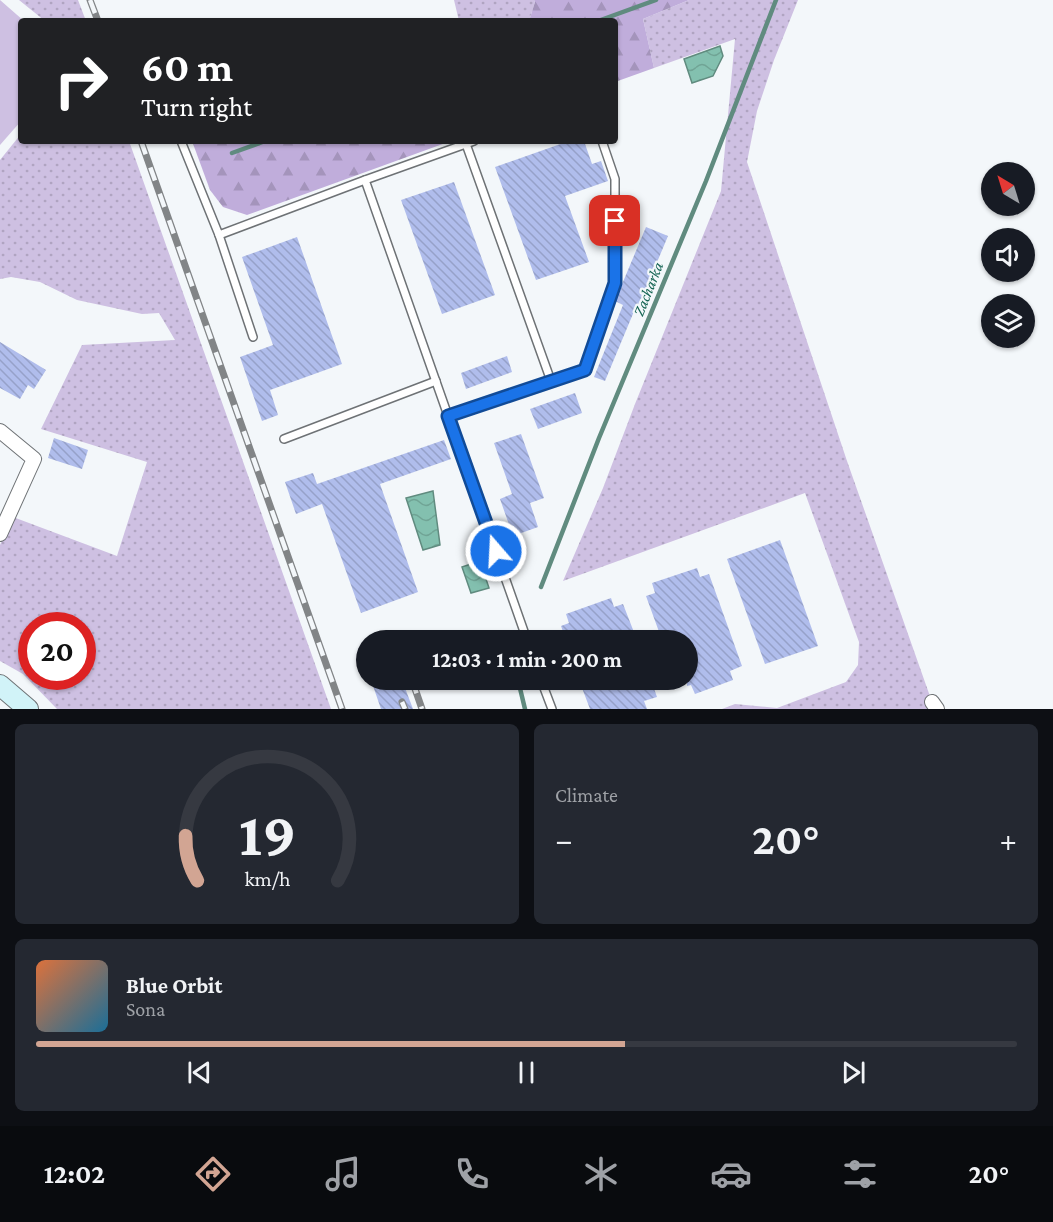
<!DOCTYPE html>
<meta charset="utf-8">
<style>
body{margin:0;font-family:"Crimson Pro",serif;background:#242831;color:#f1f3f6;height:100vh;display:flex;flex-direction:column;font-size:22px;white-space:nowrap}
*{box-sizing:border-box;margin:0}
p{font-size:20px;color:#9ea1a6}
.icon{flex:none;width:33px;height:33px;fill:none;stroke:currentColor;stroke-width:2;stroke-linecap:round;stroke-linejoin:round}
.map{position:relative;height:709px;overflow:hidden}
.sheet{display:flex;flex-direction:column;gap:15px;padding:15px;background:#0d0f14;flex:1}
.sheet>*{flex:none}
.banner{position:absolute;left:18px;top:18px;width:600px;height:126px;border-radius:6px;box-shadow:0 2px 4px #0004;background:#202124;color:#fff;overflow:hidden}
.needle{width:39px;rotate:322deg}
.controls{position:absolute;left:981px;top:162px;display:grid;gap:12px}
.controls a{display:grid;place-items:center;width:54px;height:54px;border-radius:50%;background:#171b24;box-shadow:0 2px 4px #0004;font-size:30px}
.speed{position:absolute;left:18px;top:612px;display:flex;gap:12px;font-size:30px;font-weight:700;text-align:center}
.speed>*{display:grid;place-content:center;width:78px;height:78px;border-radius:50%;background:#171b24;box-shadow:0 2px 4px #0004;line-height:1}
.speed .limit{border:9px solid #d22;background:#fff;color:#111}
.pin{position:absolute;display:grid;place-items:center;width:51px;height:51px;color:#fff;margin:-26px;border-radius:12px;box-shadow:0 3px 9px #0006}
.me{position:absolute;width:66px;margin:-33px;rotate:341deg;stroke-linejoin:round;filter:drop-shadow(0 0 4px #0008)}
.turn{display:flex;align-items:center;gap:21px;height:126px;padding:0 24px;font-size:27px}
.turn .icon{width:78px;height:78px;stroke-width:2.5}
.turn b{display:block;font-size:42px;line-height:51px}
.big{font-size:45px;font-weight:700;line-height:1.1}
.sheet .card{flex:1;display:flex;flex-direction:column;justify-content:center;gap:9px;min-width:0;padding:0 21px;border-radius:9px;background:#242831}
.sheet .dial{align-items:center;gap:0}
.dial svg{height:156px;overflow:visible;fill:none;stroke:#363941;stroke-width:7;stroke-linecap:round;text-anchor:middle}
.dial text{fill:#f1f3f6;stroke:none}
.song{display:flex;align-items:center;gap:18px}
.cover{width:72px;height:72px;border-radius:9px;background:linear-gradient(135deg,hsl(20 70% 55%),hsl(200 70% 35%))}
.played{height:6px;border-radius:3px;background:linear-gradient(90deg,#d2a593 60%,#363941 60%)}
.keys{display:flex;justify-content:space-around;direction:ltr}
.heat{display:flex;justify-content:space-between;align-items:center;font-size:33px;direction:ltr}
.sheet .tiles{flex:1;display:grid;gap:15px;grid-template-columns:1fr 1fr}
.card:last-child{grid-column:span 2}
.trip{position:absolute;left:356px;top:630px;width:342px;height:60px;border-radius:30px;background:#171b24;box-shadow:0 2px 4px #0004;font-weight:700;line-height:60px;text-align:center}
.tabs{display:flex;height:96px;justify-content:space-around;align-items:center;background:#090b0e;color:#9ea1a6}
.tabs .icon{width:42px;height:42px}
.tabs .on{color:#d2a593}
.tabs b{font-size:27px;color:#f1f3f6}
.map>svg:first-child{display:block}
</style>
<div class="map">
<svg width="1053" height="709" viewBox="0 0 1053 709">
<defs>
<pattern id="grass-dots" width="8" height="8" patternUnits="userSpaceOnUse" patternTransform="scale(1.5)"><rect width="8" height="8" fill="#cec0e2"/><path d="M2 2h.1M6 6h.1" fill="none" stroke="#b0a4c1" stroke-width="1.8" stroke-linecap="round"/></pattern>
<pattern id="forest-firs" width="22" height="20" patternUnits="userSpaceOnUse" patternTransform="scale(1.5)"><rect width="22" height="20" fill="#c0addb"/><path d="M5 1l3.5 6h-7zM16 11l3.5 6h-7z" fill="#a494bb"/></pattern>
<pattern id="water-waves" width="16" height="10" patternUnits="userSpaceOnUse" patternTransform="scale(1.5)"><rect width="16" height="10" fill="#83c0af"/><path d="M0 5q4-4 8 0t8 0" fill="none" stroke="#70a495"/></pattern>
<pattern id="building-back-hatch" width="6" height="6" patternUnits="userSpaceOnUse" patternTransform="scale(1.5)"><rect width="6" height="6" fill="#b0bdec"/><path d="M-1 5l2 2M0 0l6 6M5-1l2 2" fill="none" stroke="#96a1c9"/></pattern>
</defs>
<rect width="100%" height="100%" fill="#f3f7fa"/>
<g fill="url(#grass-dots)" fill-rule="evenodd">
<polygon points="19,0 78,0 86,21 45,21"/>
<polygon points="454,0 534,0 535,2 529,21 459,21"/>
<polygon points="689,0 798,0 774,60 757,111 747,162 847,461 932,702 937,709 722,709 735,704 777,708 846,682 858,665 859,642 805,493 563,581 603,488 635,404 721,191 735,39 654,68 643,19"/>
<path d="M21,134v7h108l202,568h-274l-34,-35 -23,-13v-116l13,-28 104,39 30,-94 -106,-33 41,-84 93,-5 -16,-27 -17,1 -65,-14 -37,-18 -29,-5 -11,2v-119zM32,626h50v50h-50z"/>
</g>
<g fill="url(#forest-firs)">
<polygon points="534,0 689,0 643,19 654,68 615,82 615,21 529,21 535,2"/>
<polygon points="192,141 451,141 247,215 223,207 210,190"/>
</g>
<polygon fill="#cec0e2" points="0,0 24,21 21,21 21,121 0,145"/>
<g fill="url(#water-waves)" stroke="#608b7f" stroke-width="1.5">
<polygon points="720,46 723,56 713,76 692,83 684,59"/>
<polygon points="433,491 440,545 423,550 406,498"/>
<polygon points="480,561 489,588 471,593 462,567"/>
</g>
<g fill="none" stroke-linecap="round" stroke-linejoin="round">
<g stroke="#608b7f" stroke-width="4.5">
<polyline points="598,21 656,0"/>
<polyline points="232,153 265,141"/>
<polyline points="541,587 599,438 706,181 776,0"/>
<polyline points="518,680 525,709"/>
</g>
</g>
<g fill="url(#building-back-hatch)">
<polygon points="569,141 584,141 592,164 601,161 608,181 565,196 589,262 536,280 495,167"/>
<polygon points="454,182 495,295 442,314 401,200"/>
<polygon points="646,227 668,236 637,310 635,309 605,381 594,377 623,305 615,301"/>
<polygon points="297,237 342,364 270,390 278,415 262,421 240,357 273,345 242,257"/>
<polygon points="0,342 46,370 34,389 28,385 20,399 0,388"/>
<polygon points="507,356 512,372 466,389 461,373"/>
<polygon points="575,393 582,413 538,429 530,409"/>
<polygon points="521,434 544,498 530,503 538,527 513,536 500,499 512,494 494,443"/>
<polygon points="54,438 88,450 82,469 48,458"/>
<polygon points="444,440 451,459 380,484 418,592 361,613 322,504 296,514 285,482 313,473 317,484"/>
<polygon points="780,540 818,646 765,664 727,559"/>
<polygon points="697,568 700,577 709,574 742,666 730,671 733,680 695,694 691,685 687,686 687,640 662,640 646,596 655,593 652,583"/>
<polygon points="611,598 614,607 623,604 637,640 566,640 561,626 569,623 566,614"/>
<polygon points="371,680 402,680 413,709 381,709"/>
<polygon points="579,680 651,680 657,697 644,701 647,709 590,709"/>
</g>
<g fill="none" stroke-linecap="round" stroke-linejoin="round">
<defs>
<g id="service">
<polyline points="181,141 219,235 365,180"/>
<polyline points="474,141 365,180 527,640"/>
<polyline points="466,144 551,381"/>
<polyline points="219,235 253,337"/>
<polyline points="448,416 585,370 615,283 615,179 602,141"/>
<polyline points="284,439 436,381"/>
<polyline points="541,680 552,709"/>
</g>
<g id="minor">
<polyline points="0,431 34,459 0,534"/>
<polyline points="932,702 937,709"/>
</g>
<polyline id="secondary" points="0,685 28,709"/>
</defs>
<use href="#service" stroke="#6e7275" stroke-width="10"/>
<use href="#minor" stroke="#6e7275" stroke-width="16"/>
<use href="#secondary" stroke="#6e7275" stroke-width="22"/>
<use href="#service" stroke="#fff" stroke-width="7"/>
<use href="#minor" stroke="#fff" stroke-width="14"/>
<use href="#secondary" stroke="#d1f3f8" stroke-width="20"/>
<defs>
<g id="rail">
<polyline points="90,0 98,21"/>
<polyline points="141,141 342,709"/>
<polyline points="412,680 422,709"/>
<polyline points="402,702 405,709"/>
</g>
</defs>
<use href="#rail" stroke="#828587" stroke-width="7"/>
<use href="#rail" stroke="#f3f7fa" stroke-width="4.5" stroke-dasharray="14" stroke-linecap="butt"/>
</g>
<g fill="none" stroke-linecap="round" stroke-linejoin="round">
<defs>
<polyline id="route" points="496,551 448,416 585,370 615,283 615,221"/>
</defs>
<use href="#route" stroke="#114b97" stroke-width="15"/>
<use href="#route" stroke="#1a73e8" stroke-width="10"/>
</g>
<g text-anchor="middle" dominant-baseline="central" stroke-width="4.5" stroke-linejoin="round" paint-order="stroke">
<g font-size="16" font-style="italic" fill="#176655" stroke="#f3f7fa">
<text transform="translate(648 289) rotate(-68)">Zacharka</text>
</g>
</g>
</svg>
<div class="controls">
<a><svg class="needle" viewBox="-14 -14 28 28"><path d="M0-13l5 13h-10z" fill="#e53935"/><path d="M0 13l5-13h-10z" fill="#9ea1a6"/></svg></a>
<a><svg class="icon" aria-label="sound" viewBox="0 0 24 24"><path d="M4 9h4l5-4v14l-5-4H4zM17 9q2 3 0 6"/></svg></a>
<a><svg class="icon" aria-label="layers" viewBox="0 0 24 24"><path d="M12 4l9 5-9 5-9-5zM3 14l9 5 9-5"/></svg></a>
</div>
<div class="speed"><div class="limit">20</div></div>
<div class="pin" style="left:615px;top:221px;background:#d93025"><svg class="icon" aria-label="arrive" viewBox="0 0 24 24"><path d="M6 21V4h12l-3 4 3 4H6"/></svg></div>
<svg class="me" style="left:496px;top:551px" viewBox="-20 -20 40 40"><circle r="17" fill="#1a73e8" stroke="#fff" stroke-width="3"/><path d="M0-11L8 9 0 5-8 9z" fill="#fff"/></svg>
<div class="trip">12:03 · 1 min · 200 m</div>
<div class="banner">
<div class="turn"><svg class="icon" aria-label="right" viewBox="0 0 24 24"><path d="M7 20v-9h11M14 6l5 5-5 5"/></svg><div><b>60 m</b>Turn right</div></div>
</div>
</div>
<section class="sheet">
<div class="tiles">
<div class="card dial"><svg viewBox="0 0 100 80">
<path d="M14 69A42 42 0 1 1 86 69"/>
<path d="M14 69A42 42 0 0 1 8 46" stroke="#d2a593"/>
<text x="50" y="56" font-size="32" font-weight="700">19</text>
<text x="50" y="72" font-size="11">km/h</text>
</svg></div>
<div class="card"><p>Climate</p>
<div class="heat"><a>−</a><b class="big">20°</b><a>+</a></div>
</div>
<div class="card">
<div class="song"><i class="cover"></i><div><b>Blue Orbit</b><p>Sona</p></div></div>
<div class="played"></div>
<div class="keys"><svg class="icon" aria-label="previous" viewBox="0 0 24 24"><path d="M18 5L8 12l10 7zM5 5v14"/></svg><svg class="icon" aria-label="pause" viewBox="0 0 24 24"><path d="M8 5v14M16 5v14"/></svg><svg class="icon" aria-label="next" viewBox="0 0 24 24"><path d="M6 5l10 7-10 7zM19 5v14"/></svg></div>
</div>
</div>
</section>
<nav class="tabs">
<b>12:02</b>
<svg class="icon on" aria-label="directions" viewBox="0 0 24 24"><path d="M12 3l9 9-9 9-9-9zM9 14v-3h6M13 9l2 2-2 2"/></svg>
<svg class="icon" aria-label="music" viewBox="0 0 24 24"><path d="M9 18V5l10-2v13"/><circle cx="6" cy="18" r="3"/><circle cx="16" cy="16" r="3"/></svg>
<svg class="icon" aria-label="phone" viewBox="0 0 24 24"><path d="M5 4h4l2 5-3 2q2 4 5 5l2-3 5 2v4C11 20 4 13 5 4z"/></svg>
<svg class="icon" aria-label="climate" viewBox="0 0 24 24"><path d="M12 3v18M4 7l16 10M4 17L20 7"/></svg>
<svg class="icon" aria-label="car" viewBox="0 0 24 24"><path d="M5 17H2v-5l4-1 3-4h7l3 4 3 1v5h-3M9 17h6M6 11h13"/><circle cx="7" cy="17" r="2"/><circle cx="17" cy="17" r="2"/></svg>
<svg class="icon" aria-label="filters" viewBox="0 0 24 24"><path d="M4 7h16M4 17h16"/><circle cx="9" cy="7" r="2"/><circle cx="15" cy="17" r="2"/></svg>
<b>20°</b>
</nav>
